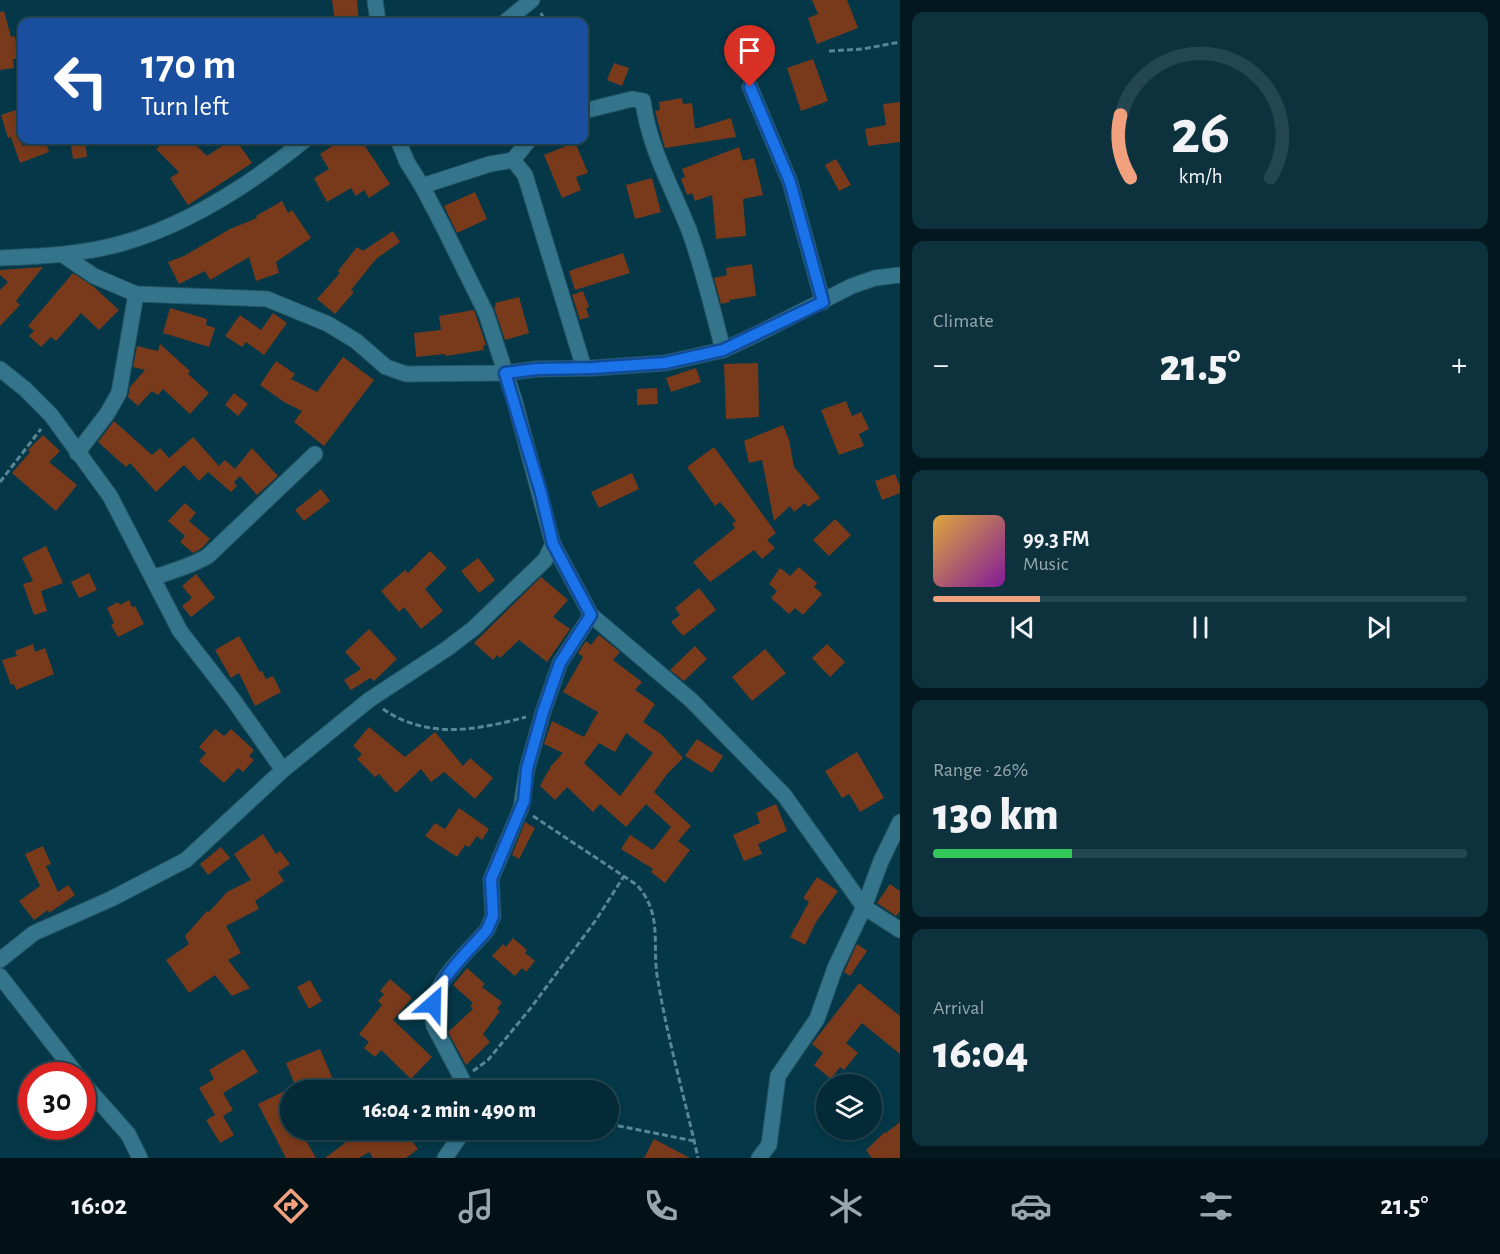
<!DOCTYPE html>
<meta charset="utf-8">
<style>
body{margin:0;font-family:"Alegreya Sans",sans-serif;background:#0d323e;color:#f1f3f6;height:100vh;display:flex;flex-direction:column;font-size:22px;white-space:nowrap}
*{box-sizing:border-box;margin:0}
p{font-size:20px;color:#97a7ad}
.icon{flex:none;width:33px;height:33px;fill:none;stroke:currentColor;stroke-width:2;stroke-linecap:round;stroke-linejoin:round}
.map{position:relative;flex:1;overflow:hidden}
.details{display:flex;flex-direction:column;gap:12px;padding:12px;background:#02171e;width:600px}
.details>*{flex:none}
.top-card{position:absolute;left:18px;top:18px;width:570px;height:126px;border-radius:12px;box-shadow:0 3px 9px #0003,0 0 0 2px #244651;background:#1a4fa0;color:#fff;overflow:hidden}
.fabs{position:absolute;left:816px;top:1074px;display:grid;gap:12px}
.fabs a{display:grid;place-items:center;width:66px;height:66px;border-radius:50%;background:#032a36;box-shadow:0 3px 9px #0003,0 0 0 2px #244651;font-size:30px}
.speed{position:absolute;left:18px;top:1062px;display:flex;gap:12px;font-size:30px;font-weight:700;text-align:center}
.speed>*{display:grid;place-content:center;width:78px;height:78px;border-radius:50%;background:#032a36;box-shadow:0 3px 9px #0003,0 0 0 2px #244651;line-height:1}
.speed .limit{border:9px solid #d22;background:#fff;color:#111}
.pin{position:absolute;display:grid;place-items:center;width:51px;height:51px;color:#fff;margin:-62px -26px;border-radius:50% 50% 50% 0;rotate:-45deg;box-shadow:0 0 6px #0007}
.pin .icon{rotate:45deg}
.me{position:absolute;width:66px;margin:-33px;rotate:25deg;stroke-linejoin:round;filter:drop-shadow(0 0 4px #0008)}
.turn{display:flex;align-items:center;gap:21px;height:126px;padding:0 24px;font-size:27px}
.turn .icon{width:78px;height:78px;stroke-width:2.5}
.turn b{display:block;font-size:42px;line-height:51px}
.big{font-size:45px;font-weight:800;line-height:1.1}
.details .widget{flex:1;display:flex;flex-direction:column;justify-content:center;gap:9px;min-width:0;padding:0 21px;border-radius:12px;background:#0d323e}
.details .dial{align-items:center;gap:0}
.dial svg{height:156px;overflow:visible;fill:none;stroke:#244651;stroke-width:7;stroke-linecap:round;text-anchor:middle}
.dial text{fill:#f1f3f6;stroke:none}
.song{display:flex;align-items:center;gap:18px}
.cover{width:72px;height:72px;border-radius:9px;background:linear-gradient(135deg,hsl(40 70% 55%),hsl(290 70% 35%))}
.played{height:6px;border-radius:3px;background:linear-gradient(90deg,#f1a17d 20%,#244651 20%)}
.keys{display:flex;justify-content:space-around;direction:ltr}
.heat{display:flex;justify-content:space-between;align-items:center;font-size:33px;direction:ltr}
.charge{height:9px;border-radius:4px;background:linear-gradient(90deg,#34c759 26%,#244651 0)}
.trip{position:absolute;left:280px;top:1080px;width:339px;height:60px;border-radius:30px;background:#032a36;box-shadow:0 3px 9px #0003,0 0 0 2px #244651;font-weight:800;line-height:60px;text-align:center}
.tabs{display:flex;height:96px;justify-content:space-around;align-items:center;background:#011116;color:#97a7ad}
.tabs .icon{width:42px;height:42px}
.tabs .active{color:#f1a17d}
.tabs b{font-size:27px;color:#f1f3f6}
main{display:flex;flex:1;min-height:0}
.map>svg:first-child{display:block}
</style>
<main>
<div class="map">
<svg width="900" height="1158" viewBox="0 0 900 1158">
<rect width="100%" height="100%" fill="#043848"/>
<g fill="#793a1b" fill-rule="evenodd">
<polygon points="332,0 357,0 359,22 335,22"/>
<polygon points="812,0 847,0 858,28 817,44 808,18 818,14"/>
<polygon points="4,11 11,37 15,36 18,59 13,59 14,68 0,70 0,12"/>
<polygon points="813,59 828,101 801,111 787,68"/>
<polygon points="614,63 629,68 622,86 607,80"/>
<polygon points="682,98 683,104 692,103 695,129 731,118 736,137 665,148 655,111 660,110 659,102"/>
<polygon points="900,102 900,142 868,146 865,129 886,125 883,104"/>
<polygon points="22,108 22,146 45,140 49,152 20,163 11,137 8,138 1,115"/>
<polygon points="70,140 85,140 87,157 73,159"/>
<polygon points="166,140 191,140 207,156 231,140 236,140 252,163 188,205 170,178 179,172 156,149"/>
<polygon points="341,140 361,140 390,184 369,198 364,190 356,196 351,188 327,202 314,178 329,169 320,154"/>
<polygon points="575,142 588,173 576,177 581,190 562,198 544,155"/>
<polygon points="739,147 743,161 754,158 763,195 743,199 746,236 716,239 712,195 695,201 692,193 687,195 681,179 685,177 682,169"/>
<polygon points="836,159 851,185 839,191 825,165"/>
<polygon points="652,178 661,212 635,219 626,185"/>
<polygon points="475,192 487,219 457,233 444,206"/>
<polygon points="282,201 288,213 292,210 311,238 276,262 279,273 256,281 249,257 210,280 205,271 179,284 168,262 184,256 230,229 257,218 256,216"/>
<polygon points="393,231 400,242 376,259 351,290 354,292 335,314 317,299 340,273 338,271 357,247 363,251"/>
<polygon points="623,253 630,273 575,290 569,271"/>
<polygon points="752,264 756,296 729,300 730,302 721,304 714,278 727,275 726,268"/>
<polygon points="43,267 16,301 20,305 0,326 0,290 8,282 0,275 0,270"/>
<polygon points="73,273 94,287 119,310 99,330 81,313 56,341 51,337 41,347 29,336 34,331 28,326"/>
<polygon points="583,291 589,307 586,308 589,317 580,320 572,295"/>
<polygon points="519,297 529,333 505,340 494,307 496,306 495,303"/>
<polygon points="170,308 207,319 206,325 215,328 209,347 163,333"/>
<polygon points="474,310 486,345 483,346 484,350 446,356 445,354 416,357 414,333 441,330 439,316"/>
<polygon points="273,313 287,323 264,355 246,342 242,347 225,336 240,315 261,330"/>
<polygon points="160,344 190,371 188,374 209,393 190,414 163,389 158,395 152,391 138,406 128,397 130,387 145,370 133,367 137,346 158,351"/>
<polygon points="343,357 374,380 324,446 294,422 302,411 284,402 260,385 276,361 295,374 291,379 317,392"/>
<polygon points="758,363 759,417 726,419 724,364"/>
<polygon points="696,368 701,382 671,392 666,378"/>
<polygon points="657,388 658,404 637,405 637,389"/>
<polygon points="234,393 248,404 238,416 225,405"/>
<polygon points="846,401 852,416 861,412 869,429 859,434 864,446 839,455 821,410"/>
<polygon points="114,421 152,455 160,448 169,458 193,437 219,466 225,460 235,469 252,448 278,476 257,495 240,476 234,482 237,486 231,492 208,472 199,481 184,465 156,492 130,463 126,467 98,442"/>
<polygon points="783,425 789,440 794,467 820,498 808,507 805,503 794,512 790,506 774,521 762,460 749,463 744,441"/>
<polygon points="43,435 60,451 49,462 77,485 56,511 12,473 30,452 28,450"/>
<polygon points="714,447 776,533 767,540 775,548 762,559 754,550 710,582 693,562 735,528 732,524 736,521 720,502 715,506 687,467"/>
<polygon points="632,473 639,489 599,508 591,492"/>
<polygon points="895,474 900,486 900,493 882,500 875,481"/>
<polygon points="321,489 330,501 304,521 295,510"/>
<polygon points="185,503 196,513 189,521 210,539 202,548 193,553 180,542 185,536 168,521"/>
<polygon points="835,519 851,535 829,556 813,540"/>
<polygon points="46,546 63,583 41,591 47,611 34,615 23,584 33,581 22,558"/>
<polygon points="430,551 447,568 425,589 443,611 421,629 404,607 399,612 381,591 405,570 408,573"/>
<polygon points="478,558 495,580 479,593 461,571"/>
<polygon points="799,567 817,583 814,587 822,594 803,615 795,608 789,614 771,598 777,591 769,584 780,568 790,576"/>
<polygon points="89,573 97,590 79,598 71,582"/>
<polygon points="196,574 215,598 191,617 182,606 192,598 182,586"/>
<polygon points="541,577 568,600 553,617 570,629 547,662 519,640 500,658 497,655 493,660 474,643"/>
<polygon points="699,588 716,610 683,636 671,622 680,615 675,608"/>
<polygon points="129,600 132,607 135,606 144,624 118,637 111,625 114,623 107,608 118,602 120,605"/>
<polygon points="369,629 397,659 374,681 370,678 351,690 344,680 361,669 345,652"/>
<path d="M599,635l21,17 -7,8 29,22 -7,8 20,14 -12,18 18,12 22,24 -15,15 -14,19 37,34 -13,15 12,9 -25,33 -14,-11 2,-3 -32,-20 9,-14 23,15 18,-23 -25,-23 -20,23 -26,-23 -7,8 -26,-25 -12,13 -15,-14 11,-20 12,-13 -19,-9 8,-23 32,16 14,-25 -35,-20 20,-35 -5,-4 8,-12 5,4zM626,733l27,20 -33,43 -36,-33 15,-20 16,9z"/>
<polygon points="239,636 260,672 262,671 266,679 273,676 281,692 255,706 239,673 231,678 215,650"/>
<polygon points="33,644 35,652 45,648 54,674 16,690 14,684 11,685 2,660 17,656 15,651"/>
<polygon points="827,644 845,662 830,677 812,658"/>
<polygon points="695,646 707,659 684,681 670,670"/>
<polygon points="765,649 786,673 752,701 732,677"/>
<polygon points="369,727 405,757 435,732 463,766 470,758 493,778 475,799 444,772 431,782 421,769 396,793 379,774 375,777 357,759 362,754 353,746"/>
<polygon points="215,729 224,736 231,729 254,750 249,756 254,760 243,772 238,768 224,783 199,761 206,753 199,747"/>
<polygon points="697,739 723,756 712,773 685,756"/>
<polygon points="857,752 884,798 860,812 849,794 842,798 825,771"/>
<polygon points="776,804 787,831 758,844 762,854 744,861 733,835 760,823 756,813"/>
<polygon points="459,808 489,829 482,840 477,836 469,847 465,845 457,857 425,836 435,823 445,829"/>
<polygon points="525,822 535,828 519,859 512,855"/>
<polygon points="263,834 276,854 280,851 290,864 278,872 284,881 255,901 259,909 226,926 241,953 228,960 250,988 232,996 215,975 189,993 166,960 189,944 185,936 207,911 209,912 227,892 251,880 234,854"/>
<polygon points="43,846 51,864 46,866 58,892 68,885 75,895 49,913 48,910 34,920 19,901 40,886 25,854"/>
<polygon points="221,847 230,858 208,875 200,864"/>
<polygon points="817,877 838,891 816,922 805,945 790,937 809,902 803,898"/>
<polygon points="890,884 900,891 900,911 896,916 877,903"/>
<polygon points="513,938 527,950 525,953 535,961 526,972 522,968 515,976 492,956 503,944 506,947"/>
<polygon points="857,944 867,951 850,976 844,972"/>
<polygon points="467,968 485,984 482,987 502,1002 497,1009 500,1011 483,1034 490,1042 466,1065 448,1032 473,1009 470,1006 473,1003 453,985"/>
<polygon points="390,979 412,998 393,1020 432,1057 411,1079 381,1050 375,1057 364,1048 369,1042 359,1034 382,1005 378,1001 384,994 380,991"/>
<polygon points="310,980 322,1001 309,1009 297,987"/>
<polygon points="859,983 900,1016 900,1054 862,1023 846,1043 858,1053 844,1070 840,1067 831,1079 814,1065 823,1053 812,1044"/>
<polygon points="244,1049 258,1072 223,1093 233,1110 223,1116 234,1135 220,1143 206,1120 215,1115 199,1088 214,1079 209,1070"/>
<polygon points="320,1049 334,1082 313,1090 297,1090 286,1063"/>
<polygon points="291,1088 291,1130 300,1130 316,1158 286,1158 258,1104"/>
<polygon points="900,1122 900,1158 872,1158 866,1150 885,1132 886,1133"/>
<polygon points="336,1130 403,1130 418,1149 406,1158 373,1158 369,1152 359,1158 325,1158 345,1143"/>
<polygon points="654,1139 690,1158 644,1158"/>
</g>
<g fill="none" stroke-linecap="round" stroke-linejoin="round">
<defs>
<g id="minor">
<polyline points="375,0 378,22"/>
<polyline points="505,22 532,0"/>
<polyline points="750,87 790,182 823,302"/>
<path d="M584,111l48,-12 11,2c6,47 29,86 46,129 14,39 24,80 34,120"/>
<polyline points="398,140 407,162 422,186 443,226 486,313 514,399 553,544 591,615 691,700 784,795 864,907 900,930"/>
<polyline points="513,160 529,140"/>
<polyline points="422,186 490,164 513,160 525,175 584,368"/>
<polyline points="63,255 94,276 136,294 267,299 328,324 356,341 386,367 406,374 505,373 537,369 593,368 665,363 723,350 757,334 852,286 875,278 900,275"/>
<path d="M0,258c41,-2 82,-3 123,-15 66,-19 129,-60 182,-103"/>
<polyline points="0,369 25,389 51,415 110,496 180,631 232,698 283,770"/>
<polyline points="77,453 107,414 119,393 136,294"/>
<path d="M153,578c18,-7 39,-12 55,-22l107,-102"/>
<polyline points="0,960 34,933 111,899 186,860 283,770 369,700 448,648 474,628 545,560 553,544"/>
<polyline points="0,976 78,1076"/>
<polyline points="82,1082 128,1134 140,1158"/>
<path d="M466,1090l-4,-11 -28,-53c-11,-38 31,-70 53,-96l6,-14 -2,-37 30,-71 6,-39 16,-57 17,-49 31,-48"/>
<polyline points="445,1158 464,1130"/>
<polyline points="759,1158 769,1145 778,1076 817,1019 835,968 864,907 881,861 900,822"/>
</g>
</defs>
<use href="#minor" stroke="#245666" stroke-width="17"/>
<g stroke="#588696" stroke-width="3" stroke-dasharray="6 3" stroke-linecap="butt">
<polyline points="541,13 545,22"/>
<polyline points="829,51 863,49 900,42"/>
<polyline points="0,482 41,429"/>
<path d="M383,709c45,31 94,21 143,8"/>
<path d="M533,816l104,69c27,31 14,60 21,96 10,60 27,118 40,177"/>
<polyline points="473,1071 488,1060 530,1009 596,920 624,876"/>
<polyline points="609,1124 694,1141"/>
</g>
<use href="#minor" stroke="#35758c" stroke-width="15"/>
</g>
<g fill="none" stroke-linecap="round" stroke-linejoin="round">
<defs>
<path id="route" d="M433,1004c9,-30 34,-51 54,-74l6,-14 -2,-37 33,-78 3,-32 16,-57 17,-49 31,-48 -38,-71 -12,-51 -36,-120 32,-4 56,-1 72,-5 58,-13 100,-48 -33,-120 -40,-95"/>
</defs>
<use href="#route" stroke="#114b97" stroke-width="15"/>
<use href="#route" stroke="#1a73e8" stroke-width="10"/>
</g>
</svg>
<div class="fabs">
<a><svg class="icon" aria-label="layers" viewBox="0 0 24 24"><path d="M12 4l9 5-9 5-9-5zM3 14l9 5 9-5"/></svg></a>
</div>
<div class="speed"><div class="limit">30</div></div>
<div class="pin" style="left:750px;top:87px;background:#d93025"><svg class="icon" aria-label="arrive" viewBox="0 0 24 24"><path d="M6 21V4h12l-3 4 3 4H6"/></svg></div>
<svg class="me" style="left:433px;top:1004px" viewBox="-20 -20 40 40"><path d="M0-17L14 15 0 8-14 15z" fill="#1a73e8" stroke="#fff" stroke-width="4"/></svg>
<div class="trip">16:04 · 2 min · 490 m</div>
<div class="top-card">
<div class="turn"><svg class="icon" aria-label="left" viewBox="0 0 24 24"><path d="M17 20v-9H6M10 6l-5 5 5 5"/></svg><div><b>170 m</b>Turn left</div></div>
</div>
</div>
<section class="details">
<div class="widget dial"><svg viewBox="0 0 100 80">
<path d="M14 69A42 42 0 1 1 86 69"/>
<path d="M14 69A42 42 0 0 1 9 37" stroke="#f1a17d"/>
<text x="50" y="56" font-size="32" font-weight="700">26</text>
<text x="50" y="72" font-size="11">km/h</text>
</svg></div>
<div class="widget"><p>Climate</p>
<div class="heat"><a>−</a><b class="big">21.5°</b><a>+</a></div>
</div>
<div class="widget">
<div class="song"><i class="cover"></i><div><b>99.3 FM</b><p>Music</p></div></div>
<div class="played"></div>
<div class="keys"><svg class="icon" aria-label="previous" viewBox="0 0 24 24"><path d="M18 5L8 12l10 7zM5 5v14"/></svg><svg class="icon" aria-label="pause" viewBox="0 0 24 24"><path d="M8 5v14M16 5v14"/></svg><svg class="icon" aria-label="next" viewBox="0 0 24 24"><path d="M6 5l10 7-10 7zM19 5v14"/></svg></div>
</div>
<div class="widget"><p>Range · 26%</p><b class="big">130 km</b><div class="charge"></div></div>
<div class="widget"><p>Arrival</p><b class="big">16:04</b></div>
</section>
</main>
<nav class="tabs">
<b>16:02</b>
<svg class="icon active" aria-label="directions" viewBox="0 0 24 24"><path d="M12 3l9 9-9 9-9-9zM9 14v-3h6M13 9l2 2-2 2"/></svg>
<svg class="icon" aria-label="music" viewBox="0 0 24 24"><path d="M9 18V5l10-2v13"/><circle cx="6" cy="18" r="3"/><circle cx="16" cy="16" r="3"/></svg>
<svg class="icon" aria-label="phone" viewBox="0 0 24 24"><path d="M5 4h4l2 5-3 2q2 4 5 5l2-3 5 2v4C11 20 4 13 5 4z"/></svg>
<svg class="icon" aria-label="climate" viewBox="0 0 24 24"><path d="M12 3v18M4 7l16 10M4 17L20 7"/></svg>
<svg class="icon" aria-label="car" viewBox="0 0 24 24"><path d="M5 17H2v-5l4-1 3-4h7l3 4 3 1v5h-3M9 17h6M6 11h13"/><circle cx="7" cy="17" r="2"/><circle cx="17" cy="17" r="2"/></svg>
<svg class="icon" aria-label="filters" viewBox="0 0 24 24"><path d="M4 7h16M4 17h16"/><circle cx="9" cy="7" r="2"/><circle cx="15" cy="17" r="2"/></svg>
<b>21.5°</b>
</nav>
